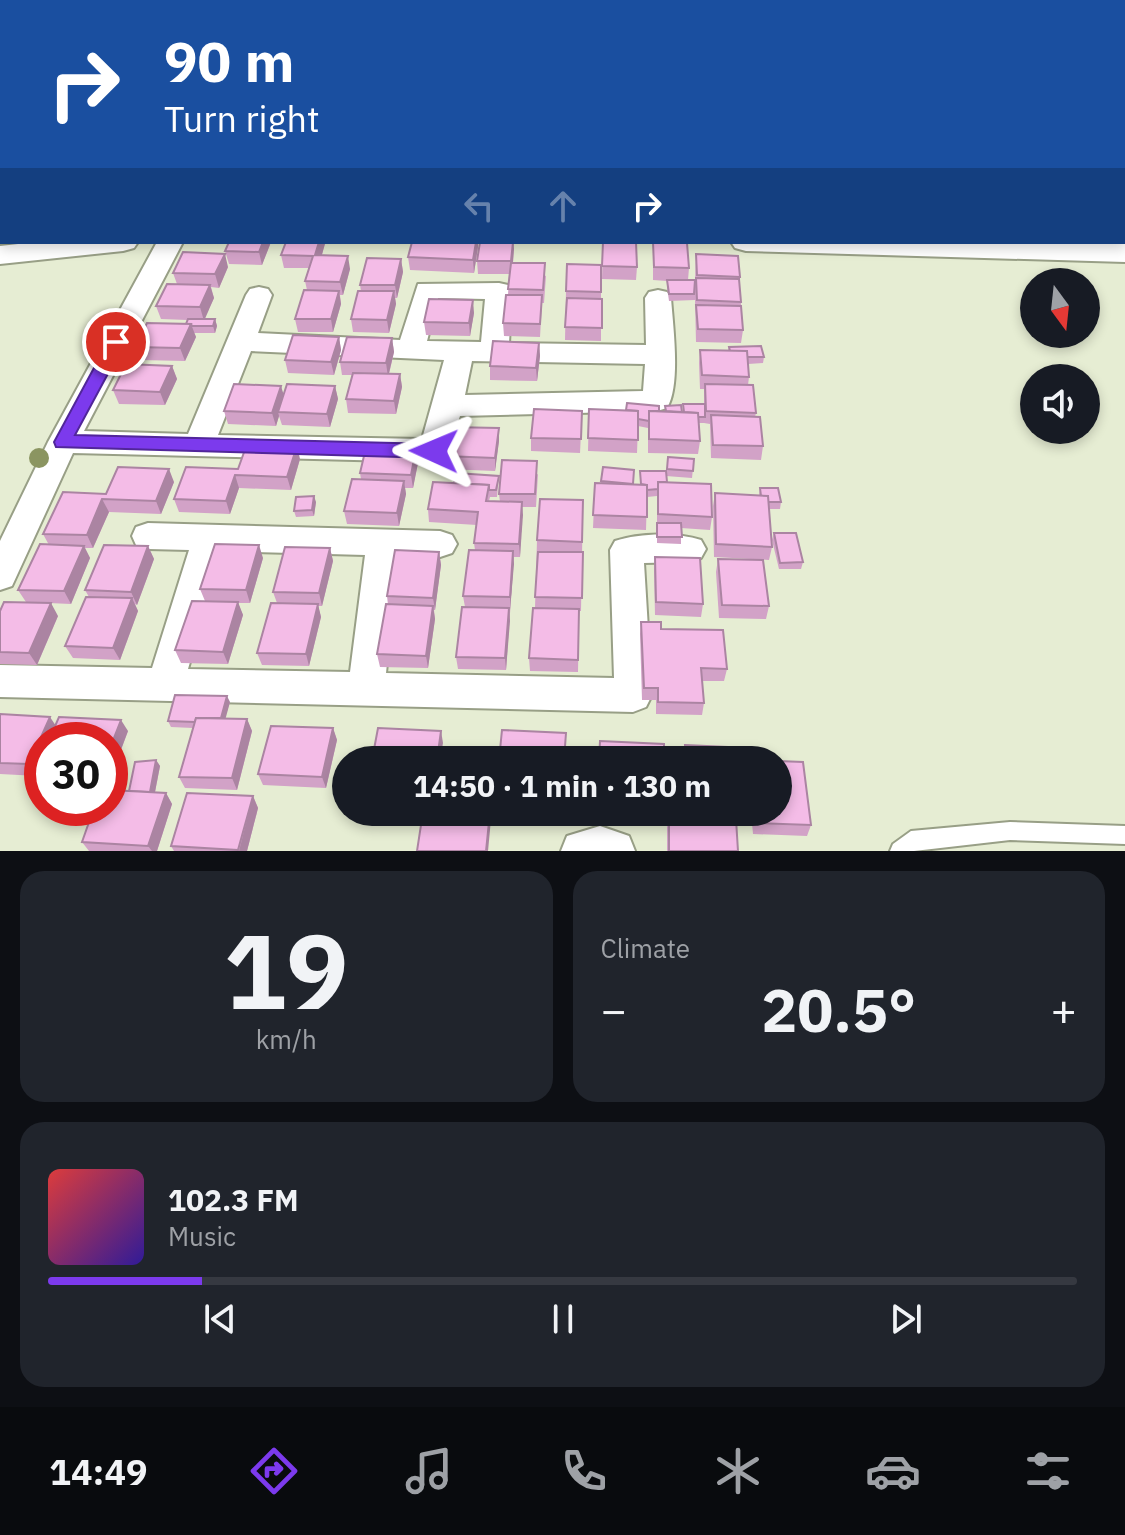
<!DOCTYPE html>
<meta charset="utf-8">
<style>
body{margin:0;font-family:"IBM Plex Sans",sans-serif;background:#20242c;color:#f1f3f6;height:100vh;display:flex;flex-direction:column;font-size:30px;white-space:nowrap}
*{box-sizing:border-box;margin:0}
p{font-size:26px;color:#9ea1a6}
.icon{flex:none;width:44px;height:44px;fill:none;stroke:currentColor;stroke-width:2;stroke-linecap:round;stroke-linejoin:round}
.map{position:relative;height:851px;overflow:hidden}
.details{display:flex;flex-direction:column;gap:20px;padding:20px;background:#0d0f14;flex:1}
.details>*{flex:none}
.hud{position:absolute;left:0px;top:0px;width:1126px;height:244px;box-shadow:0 4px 12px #0003;background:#1a4fa0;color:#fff;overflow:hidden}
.needle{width:52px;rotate:165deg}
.controls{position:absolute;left:1020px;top:268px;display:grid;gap:16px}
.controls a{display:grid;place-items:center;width:80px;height:80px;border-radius:50%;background:#171b24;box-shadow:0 4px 12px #0003;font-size:40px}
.speed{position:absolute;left:24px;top:722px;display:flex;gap:16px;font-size:40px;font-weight:700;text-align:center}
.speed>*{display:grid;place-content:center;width:104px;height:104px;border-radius:50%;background:#171b24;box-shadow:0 4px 12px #0003;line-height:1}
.speed .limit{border:12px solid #d22;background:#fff;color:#111}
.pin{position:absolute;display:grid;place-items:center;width:68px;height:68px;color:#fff;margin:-34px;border:4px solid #fff;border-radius:50%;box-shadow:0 2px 8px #0007}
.me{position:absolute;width:88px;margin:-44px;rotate:271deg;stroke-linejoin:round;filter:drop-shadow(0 0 6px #0008)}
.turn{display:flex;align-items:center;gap:28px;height:168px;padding:0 32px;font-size:36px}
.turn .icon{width:104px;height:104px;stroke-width:2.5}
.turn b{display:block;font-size:56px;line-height:68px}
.lanes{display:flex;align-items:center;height:76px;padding:0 32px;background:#0003;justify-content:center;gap:40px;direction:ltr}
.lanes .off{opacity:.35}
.big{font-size:60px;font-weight:700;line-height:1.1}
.details .tile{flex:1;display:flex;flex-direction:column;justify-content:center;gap:12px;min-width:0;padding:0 28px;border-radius:24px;background:#20242c}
.details .dial{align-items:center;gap:0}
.dial b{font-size:104px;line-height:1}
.song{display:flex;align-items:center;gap:24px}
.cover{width:96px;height:96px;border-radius:12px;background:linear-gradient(135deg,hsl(0 70% 55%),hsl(250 70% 35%))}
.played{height:8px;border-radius:4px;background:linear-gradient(90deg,#7c3aed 15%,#363941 15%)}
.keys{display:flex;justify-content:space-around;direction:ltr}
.heat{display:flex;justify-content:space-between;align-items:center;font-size:44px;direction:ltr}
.details .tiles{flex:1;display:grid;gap:20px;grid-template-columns:1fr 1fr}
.tile:last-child{grid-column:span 2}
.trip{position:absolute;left:332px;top:746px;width:460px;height:80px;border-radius:40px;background:#171b24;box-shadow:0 4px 12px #0003;font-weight:700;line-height:80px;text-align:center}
.tabs{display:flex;height:128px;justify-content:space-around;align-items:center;background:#090b0e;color:#9ea1a6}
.tabs .icon{width:56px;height:56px}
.tabs .current{color:#7c3aed}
.tabs b{font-size:36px;color:#f1f3f6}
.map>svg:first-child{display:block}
</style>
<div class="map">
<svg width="1125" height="851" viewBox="0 0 1125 851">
<rect width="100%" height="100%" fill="#e6edd3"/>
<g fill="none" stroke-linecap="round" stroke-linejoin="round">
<defs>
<polygon id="service" points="1010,822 1125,826 1125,844 1010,840 914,851 890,851 893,844 911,831"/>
<g id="minor">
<polygon points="1087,0 1106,0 1107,2 1088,2"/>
<polygon points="1124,16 1125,17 1125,29 1124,28"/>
<path d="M157,242h26l-99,189 104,3 58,-139 4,-6 9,-2 9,2 4,6 -14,38 142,7 18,-56 81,-1 9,2 4,6 -3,52 137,2 -1,-47 4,-6 9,-2 9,2 4,6c2,28 10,87 -4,110l-10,3 -197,5 -15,43 -11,3 -361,-9 -61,133 -12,4v-49l48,-99zM438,298l47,1 -4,43 -54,-1zM251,351l193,9 -22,79 -204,-4zM472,361l173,3 -2,27 -178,4z"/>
<path d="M148,523l292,8 12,4 5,9 -5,9 -12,4 -42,-1 -12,117 228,5 -4,-128 5,-9c24,-8 62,-9 86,-1l5,9 -5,9 -12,4 -45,1 8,132 -6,12 -13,5 -633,-15v-32l152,3 37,-118 -41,-1 -12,-4 -4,-9 4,-9zM222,551l143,4 -15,117 -162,-3z"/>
<polygon points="600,826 629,836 635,851 561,851 567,836"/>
</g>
<g id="tertiary">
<polygon points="36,242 138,242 134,248 123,251 0,264 0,246"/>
<polygon points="731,242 1125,244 1125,262 746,251 735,248"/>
</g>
</defs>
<use href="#service" stroke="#989f86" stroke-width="4"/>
<use href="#minor" stroke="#989f86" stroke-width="4"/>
<use href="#tertiary" stroke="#989f86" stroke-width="4"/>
<use href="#service" fill="#fff" fill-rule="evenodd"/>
<use href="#minor" fill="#fff" fill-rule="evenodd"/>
<use href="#tertiary" fill="#fff" fill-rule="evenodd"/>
</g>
<g fill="#8b9561">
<circle cx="113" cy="321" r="9"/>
<circle cx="99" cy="346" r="9"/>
<circle cx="39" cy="458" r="10"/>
</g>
<g fill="#d2a2c7">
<polygon points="196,0 232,0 233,2 197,2"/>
<rect x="307" y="0" width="36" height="2"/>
<polygon points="450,0 497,0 497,2 451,2"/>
<rect x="499" y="0" width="21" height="2"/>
<polygon points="1015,0 1094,0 1093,2 1016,2"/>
<polygon points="271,242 262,265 229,264 225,251"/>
<polygon points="286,242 325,242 322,255 350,269 343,295 340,295 341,304 333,332 298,332 295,319 307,290 305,281 309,268 284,268 281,255"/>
<polygon points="480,242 514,242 513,263 546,276 544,303 542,303 540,337 504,336 503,323 508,295 509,274 478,274 477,261"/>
<polygon points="603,242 637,267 636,280 602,279"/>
<polygon points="653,242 689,268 688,280 695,280 696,254 740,277 739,284 741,302 741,306 743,330 741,343 696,342 695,300 669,301 667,287 667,281 653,280"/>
<polygon points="478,247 474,273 410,270 408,257"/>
<polygon points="401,259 403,272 397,298 395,298 396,304 389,333 353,332 351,319 361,291 360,285"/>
<polygon points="601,265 601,341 565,340 566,291"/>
<polygon points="228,267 219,288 211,287 214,298 204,319 215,319 217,326 215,333 194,333 196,337 185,361 140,360 135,347 186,324 187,320 161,319 156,306 177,284 173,273"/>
<polygon points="474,313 470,336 426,335 424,322"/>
<polygon points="339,337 341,350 334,375 288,373 285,360"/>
<polygon points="392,338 394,352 389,374 400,374 402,387 396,414 348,413 346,399 352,375 342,375 340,362"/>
<polygon points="539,343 540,356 537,381 490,380 490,366"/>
<polygon points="729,347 764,357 763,363 748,364 749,377 748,385 756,413 755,417 763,446 761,460 711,458 710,424 704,423 699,423 700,441 698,454 648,453 648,428 638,426 637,453 588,451 589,409 665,411 665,406 683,412 683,404 704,404 704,389 700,389 699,363 700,350 728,351"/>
<polygon points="172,366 177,379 165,405 119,404 113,390"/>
<polygon points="335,386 338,399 330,427 282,425 279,416 276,426 228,424 224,411 284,396"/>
<polygon points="582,411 580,453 531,451 531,438"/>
<polygon points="499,441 495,471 445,469 444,456"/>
<polygon points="417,444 419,458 413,488 405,488 406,494 399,526 347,524 344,511 361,479 360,473"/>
<polygon points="668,457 694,459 692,478 666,476"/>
<polygon points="300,459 291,490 239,488 230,514 179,512 174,499 238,469"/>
<polygon points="603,467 633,484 640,484 640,471 667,482 712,517 710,530 681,528 681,544 657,543 657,496 647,497 646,530 593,528 595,483 601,483"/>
<polygon points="538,474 536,507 522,507 520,557 514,557 506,670 458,669 456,657 465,607 463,596 475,550 474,543 477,525 429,522 428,509 454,483 499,476 497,497 490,497 489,501 500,502 499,494"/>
<polygon points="174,482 161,514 109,512 93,548 85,548 90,558 71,604 26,602 18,590 49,545 43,534 106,494"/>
<polygon points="760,488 781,502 780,509 769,509 772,547 769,560 714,557 713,506 715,493 759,496"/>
<polygon points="583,500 581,611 579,611 578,672 530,671 529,658 535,608 537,540"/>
<polygon points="316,502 314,516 296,517 294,511"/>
<polygon points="774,533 803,562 801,569 779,569 772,540"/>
<polygon points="148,546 154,559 137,605 135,604 138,611 120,660 73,658 65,646 89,597 85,590"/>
<polygon points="330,548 333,561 322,606 318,606 321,617 309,666 262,665 257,653 277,603 273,592"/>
<polygon points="439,552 441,565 435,610 434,610 435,619 428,668 380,667 377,654 388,605 387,596"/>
<polygon points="655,557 703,604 701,617 655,615 654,570"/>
<polygon points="263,558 250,603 238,603 243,615 228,664 181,663 175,650 205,601 200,589"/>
<polygon points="718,559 769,606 766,619 719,618 716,572"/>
<polygon points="0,611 58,616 37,665 0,664"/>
<polygon points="641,622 661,629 727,669 724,681 702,681 704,703 702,715 656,714 656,700 642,700 640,634"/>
<polygon points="230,702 225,718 247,719 252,731 237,790 185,788 179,777 193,728 171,727 168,721"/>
<polygon points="0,714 55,725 128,731 110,779 110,740 42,740 42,769 38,776 0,774"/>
<polygon points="333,728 337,740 326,788 263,785 258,774"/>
<polygon points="156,760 160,766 155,792 166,793 172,804 157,851 89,851 82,842"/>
<polygon points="253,796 258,808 247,851 174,851 171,846"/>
<polygon points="751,812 778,812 811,825 807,836 753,834"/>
<polygon points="669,816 738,851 667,851 667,827"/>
</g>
<g fill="#ab84a2">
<polygon points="263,242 271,242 262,265 259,252"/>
<polygon points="319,242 325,242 325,244 318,268 315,255"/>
<polygon points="476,242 478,242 478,247 474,273 473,260"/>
<polygon points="513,242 514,249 512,274 511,261"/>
<polygon points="225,254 228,267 219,288 215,274"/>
<polygon points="348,256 350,269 343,295 340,282"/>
<polygon points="401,259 403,272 397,298 395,285"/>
<polygon points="210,285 214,298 204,321 200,307"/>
<polygon points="339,291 341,304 333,332 331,319"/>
<polygon points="394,291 396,304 389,333 387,320"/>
<polygon points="473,300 474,313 470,336 469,323"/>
<polygon points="215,319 217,326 215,333 213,326"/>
<polygon points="191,324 196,337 185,361 180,348"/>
<polygon points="339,337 341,350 334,375 331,362"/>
<polygon points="392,338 394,352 388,377 386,363"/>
<polygon points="539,343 540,356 537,381 536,368"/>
<polygon points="172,366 177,379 165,405 160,392"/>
<polygon points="400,374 402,387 396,414 394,401"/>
<polygon points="281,386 285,399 278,412 279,416 276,426 272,413"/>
<polygon points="335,386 338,399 330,427 327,414"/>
<polygon points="499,428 499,441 495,471 495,458"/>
<polygon points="417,444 419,458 413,488 411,475"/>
<polygon points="297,446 300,459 291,490 287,477"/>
<polygon points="169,469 174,482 161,514 156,501"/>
<polygon points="235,475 239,488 230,514 226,501"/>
<polygon points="404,481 406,494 399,526 397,513"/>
<polygon points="314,496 316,502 314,516 312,510"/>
<polygon points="102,499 109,512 93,548 87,535"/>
<polygon points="522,502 523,515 520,557 519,544"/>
<polygon points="259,545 263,558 250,603 246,590"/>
<polygon points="84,546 90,558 71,604 64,591"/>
<polygon points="148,546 154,559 137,605 131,592"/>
<polygon points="330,548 333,561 322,606 319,593"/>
<polygon points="513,551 514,564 510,610 510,597"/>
<polygon points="439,552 441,565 435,610 433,598"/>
<polygon points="132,598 138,611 120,660 113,648"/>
<polygon points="238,602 243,615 228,664 223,652"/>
<polygon points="51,603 58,616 37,665 29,653"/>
<polygon points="318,604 321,617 309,666 306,654"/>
<polygon points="433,606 435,619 428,668 426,656"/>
<polygon points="509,608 510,621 506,670 505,658"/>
<polygon points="227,696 230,702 223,728 220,722"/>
<polygon points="50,717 58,729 53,740 42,740 42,765 39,765 42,768 38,776 29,764"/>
<polygon points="247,719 252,731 237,790 232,778"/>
<polygon points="121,720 128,731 110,779 110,748"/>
<polygon points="333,728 337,740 326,788 322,777"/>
<polygon points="441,731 443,743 440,760 437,760"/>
<polygon points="156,760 160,766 154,797 150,792"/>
<polygon points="166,793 172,804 157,851 152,851 148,846"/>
<polygon points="253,796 258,808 247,851 239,851"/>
<polygon points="490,812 491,819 488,851 486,851"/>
</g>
<g fill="#f4bce7" stroke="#ab84a2" stroke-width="2">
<polygon points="209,0 228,0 226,2 208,2"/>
<polygon points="462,0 487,0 486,2 461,2"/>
<polygon points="229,242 263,242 259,252 225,251"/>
<polygon points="286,242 319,242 315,255 348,256 340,282 305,281 313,256 281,255"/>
<polygon points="412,242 476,242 473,260 408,257"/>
<polygon points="480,242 513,242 511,261 477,261"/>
<polygon points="603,242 636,242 637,267 602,266"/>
<polygon points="653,242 687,243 689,268 654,267"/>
<polygon points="183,252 225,254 215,274 173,273"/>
<polygon points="696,254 738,256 740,277 697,275"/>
<polygon points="367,258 401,259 395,285 360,285"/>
<polygon points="511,263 545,263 543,290 508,289"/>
<polygon points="567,264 601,265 601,292 566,291"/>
<polygon points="696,278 739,279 741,302 697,300"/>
<polygon points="667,280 695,280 694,294 669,294"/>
<polygon points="167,284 210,285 200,307 156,306"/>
<polygon points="304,290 339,291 331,319 295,319"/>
<polygon points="358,291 394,291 387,320 351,319"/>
<polygon points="506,295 542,295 540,324 503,323"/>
<polygon points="567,298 602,299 602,328 565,327"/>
<polygon points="429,299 473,300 469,323 424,322"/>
<polygon points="696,305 741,306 743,330 698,329"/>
<polygon points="188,319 215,319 213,326 192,326 191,324 186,324"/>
<polygon points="147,323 191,324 180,348 135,347"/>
<polygon points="293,335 339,337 331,362 285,360"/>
<polygon points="347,337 392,338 386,363 340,362"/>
<polygon points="493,341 539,343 536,368 490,366"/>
<polygon points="761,346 764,357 747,357 747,351 730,351 729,347"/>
<polygon points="700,350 747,351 749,377 702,375"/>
<polygon points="126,364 172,366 160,392 113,390"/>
<polygon points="353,373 400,374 394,401 346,399"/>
<polygon points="234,384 281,386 272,413 224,411"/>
<polygon points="287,384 335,386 327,414 278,412"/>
<polygon points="705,384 753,385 756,413 706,411"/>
<polygon points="627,403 659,406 659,411 649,411 649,421 638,419 638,411 626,410"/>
<polygon points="683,404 705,404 705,417 698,417 698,413 684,412"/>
<polygon points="681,405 682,412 666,411 665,406"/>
<polygon points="534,409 582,411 581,439 531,438"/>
<polygon points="589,409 638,411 638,440 588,438"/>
<polygon points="649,411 698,413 700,441 649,439"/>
<polygon points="711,415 760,417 763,446 713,445"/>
<polygon points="449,427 499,428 495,458 444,456"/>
<polygon points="367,443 417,444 411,475 360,473"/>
<polygon points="247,444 297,446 287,477 235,475 226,501 174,499 186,467 238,469"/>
<polygon points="668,457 694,459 693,471 667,469"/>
<polygon points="502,460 537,461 535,494 499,494"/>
<polygon points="118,467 169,469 156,501 102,499 87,535 43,534 63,492 106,494"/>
<polygon points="603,467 634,470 633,484 601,481"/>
<polygon points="640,471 666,471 667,482 658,482 658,489 647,490 647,485 641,484"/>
<polygon points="456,473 499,476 496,490 489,490 489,485 454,483"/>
<polygon points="352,479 404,481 397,513 344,511"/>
<polygon points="433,482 489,485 486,501 522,502 519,544 474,543 478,512 428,509"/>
<polygon points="658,482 711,484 712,517 658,514"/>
<polygon points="595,483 647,485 647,517 593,515"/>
<polygon points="760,488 778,488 781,502 768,502 768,496 761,496"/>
<polygon points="715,493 768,496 772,547 716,544"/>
<polygon points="314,496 312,510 294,511 296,497"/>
<polygon points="540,499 583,500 582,542 537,540"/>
<polygon points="657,523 681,523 682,537 657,537"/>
<polygon points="774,533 796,533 803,562 780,563"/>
<polygon points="40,544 84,546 64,591 18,590"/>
<polygon points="215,544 259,545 246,590 200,589"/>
<polygon points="104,545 148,546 131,592 85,590"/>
<polygon points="285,547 330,548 319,593 273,592"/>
<polygon points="395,550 439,552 433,598 387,596"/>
<polygon points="469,550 513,551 510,597 463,596"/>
<polygon points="538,552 583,552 582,598 535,597"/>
<polygon points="655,557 700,558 703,604 656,602"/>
<polygon points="718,559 763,560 769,606 722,605"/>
<polygon points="86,597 132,598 113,648 65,646"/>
<polygon points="192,601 238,602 223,652 175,650"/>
<polygon points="4,602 51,603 29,653 0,652 0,611"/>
<polygon points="271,603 318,604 306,654 257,653"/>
<polygon points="386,604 433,606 426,656 377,654"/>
<polygon points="462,607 509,608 505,658 456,657"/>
<polygon points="533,608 579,609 578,660 529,658"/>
<polygon points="641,622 661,622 661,629 723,630 727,669 701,668 704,703 658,702 658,688 644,688"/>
<polygon points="175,695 227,696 221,718 196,718 195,722 168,721"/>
<polygon points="0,714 50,717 29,764 0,763"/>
<polygon points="59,717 121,720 110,748 110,740 49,740"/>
<polygon points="196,718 247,719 232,778 179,777"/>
<polygon points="271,726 333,728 322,777 258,774"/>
<polygon points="378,728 441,731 437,760 372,760"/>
<polygon points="502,730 566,733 564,760 499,760"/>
<polygon points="600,741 664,744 664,760 599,760"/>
<polygon points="685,745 749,748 750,760 686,760"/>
<polygon points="156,760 150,792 129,791 135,762"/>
<polygon points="778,761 803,762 811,825 756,823 755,812 778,812"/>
<polygon points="110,790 166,793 148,846 82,842 94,808 110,808"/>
<polygon points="187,793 253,796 238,850 171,846"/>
<polygon points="423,812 490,812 486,851 417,851"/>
<polygon points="669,816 736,819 738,851 669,851"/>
</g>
<polygon fill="#7c3aed" stroke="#51269a" stroke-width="2" points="116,336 125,342 75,435 434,444 443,451 434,458 56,447 54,442 108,342"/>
</svg>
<div class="controls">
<a><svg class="needle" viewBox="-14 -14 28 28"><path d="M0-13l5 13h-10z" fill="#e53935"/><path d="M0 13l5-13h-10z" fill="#9ea1a6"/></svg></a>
<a><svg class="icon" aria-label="sound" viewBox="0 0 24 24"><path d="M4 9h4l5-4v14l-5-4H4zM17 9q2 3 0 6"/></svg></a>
</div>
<div class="speed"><div class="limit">30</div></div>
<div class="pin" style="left:116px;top:342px;background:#d93025"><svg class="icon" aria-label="arrive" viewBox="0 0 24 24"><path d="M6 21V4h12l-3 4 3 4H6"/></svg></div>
<svg class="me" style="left:434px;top:451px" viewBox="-20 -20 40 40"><path d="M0-17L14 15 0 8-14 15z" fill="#7c3aed" stroke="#fff" stroke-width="4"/></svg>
<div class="trip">14:50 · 1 min · 130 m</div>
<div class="hud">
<div class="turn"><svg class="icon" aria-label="right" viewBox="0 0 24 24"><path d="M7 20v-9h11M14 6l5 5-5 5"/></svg><div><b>90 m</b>Turn right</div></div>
<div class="lanes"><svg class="icon off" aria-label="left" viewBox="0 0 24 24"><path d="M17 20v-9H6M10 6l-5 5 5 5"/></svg><svg class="icon off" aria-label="ahead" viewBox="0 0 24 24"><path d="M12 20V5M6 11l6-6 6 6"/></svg><svg class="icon" aria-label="right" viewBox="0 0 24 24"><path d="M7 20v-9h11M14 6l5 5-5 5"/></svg></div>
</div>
</div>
<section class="details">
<div class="tiles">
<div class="tile dial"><b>19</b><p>km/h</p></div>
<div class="tile"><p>Climate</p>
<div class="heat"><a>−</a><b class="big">20.5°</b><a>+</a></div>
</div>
<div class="tile">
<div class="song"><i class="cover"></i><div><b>102.3 FM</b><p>Music</p></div></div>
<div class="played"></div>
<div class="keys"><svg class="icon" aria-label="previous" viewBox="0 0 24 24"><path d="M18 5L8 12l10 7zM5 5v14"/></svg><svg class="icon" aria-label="pause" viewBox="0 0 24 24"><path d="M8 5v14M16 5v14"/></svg><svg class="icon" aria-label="next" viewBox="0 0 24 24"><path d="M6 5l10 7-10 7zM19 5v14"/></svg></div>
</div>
</div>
</section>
<nav class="tabs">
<b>14:49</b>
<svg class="icon current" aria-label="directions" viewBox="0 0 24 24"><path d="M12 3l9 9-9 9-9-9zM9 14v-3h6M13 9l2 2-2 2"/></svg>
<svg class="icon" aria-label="music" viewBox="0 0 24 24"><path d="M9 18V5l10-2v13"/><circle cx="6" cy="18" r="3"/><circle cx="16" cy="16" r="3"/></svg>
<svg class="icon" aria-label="phone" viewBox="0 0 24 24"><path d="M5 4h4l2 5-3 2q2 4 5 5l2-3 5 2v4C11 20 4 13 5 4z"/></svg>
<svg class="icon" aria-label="climate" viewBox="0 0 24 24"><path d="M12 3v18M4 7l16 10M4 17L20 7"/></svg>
<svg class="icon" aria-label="car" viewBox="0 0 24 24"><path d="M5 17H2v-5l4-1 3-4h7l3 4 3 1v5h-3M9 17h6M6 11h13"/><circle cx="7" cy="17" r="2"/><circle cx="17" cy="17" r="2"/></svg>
<svg class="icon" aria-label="filters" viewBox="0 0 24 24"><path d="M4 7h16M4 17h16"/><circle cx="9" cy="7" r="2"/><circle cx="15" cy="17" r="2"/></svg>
</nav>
